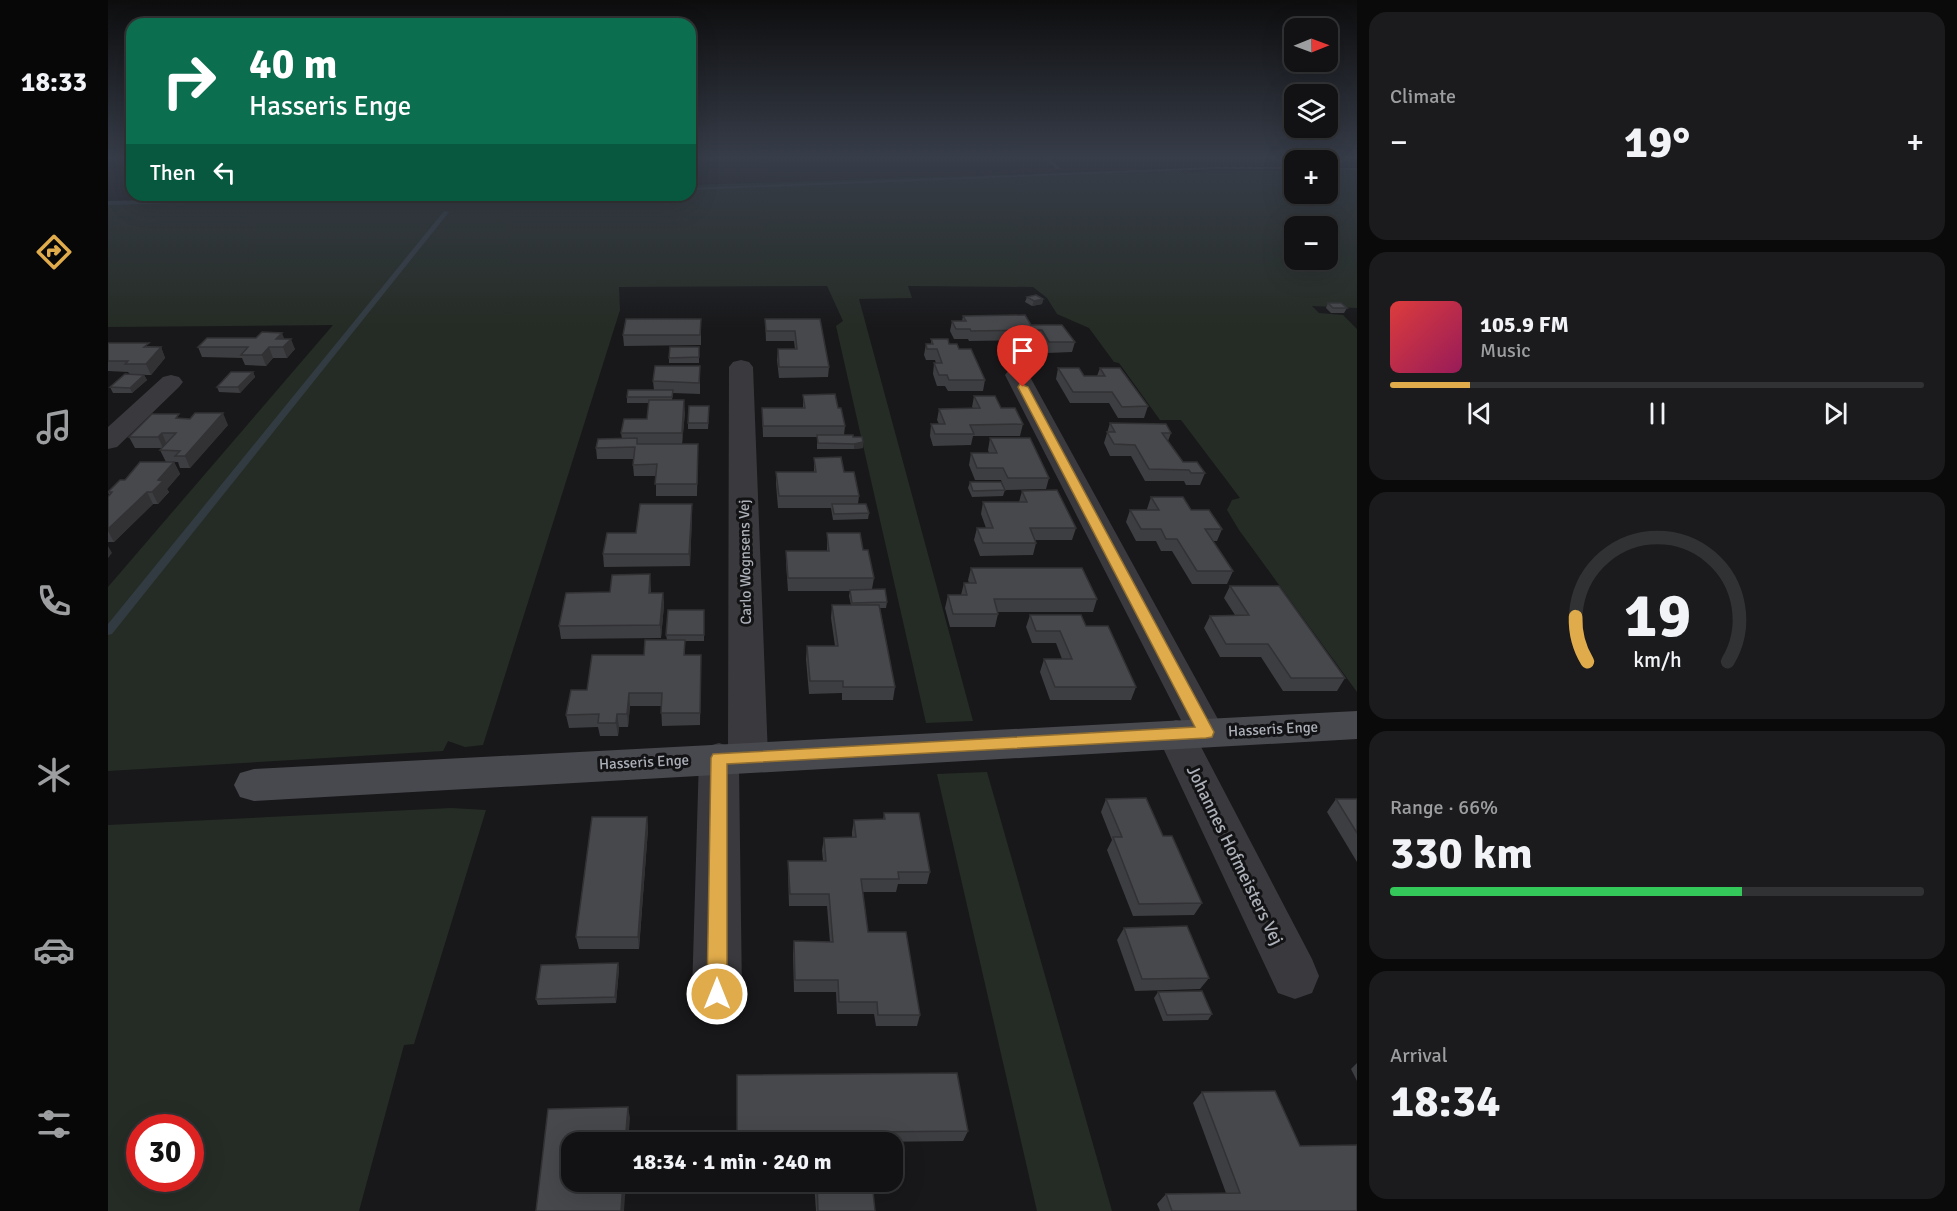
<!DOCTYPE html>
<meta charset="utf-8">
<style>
body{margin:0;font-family:Signika,sans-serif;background:#1b1b1d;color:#f1f3f6;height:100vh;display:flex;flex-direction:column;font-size:22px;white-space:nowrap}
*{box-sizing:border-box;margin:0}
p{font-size:20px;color:#9c9ea0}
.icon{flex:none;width:33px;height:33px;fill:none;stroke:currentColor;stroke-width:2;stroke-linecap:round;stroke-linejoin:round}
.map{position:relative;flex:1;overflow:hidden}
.sheet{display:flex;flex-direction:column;gap:12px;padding:12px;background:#0a0a0b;width:600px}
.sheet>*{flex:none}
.banner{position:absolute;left:18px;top:18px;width:570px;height:183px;border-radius:18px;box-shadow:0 6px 24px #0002,0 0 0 2px #313234;background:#0b6e4f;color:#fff;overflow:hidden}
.needle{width:39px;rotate:89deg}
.buttons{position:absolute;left:1176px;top:18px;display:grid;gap:12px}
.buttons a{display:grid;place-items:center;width:54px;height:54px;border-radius:12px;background:#121214;box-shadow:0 6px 24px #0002,0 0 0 2px #313234;font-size:30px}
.speed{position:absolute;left:18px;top:1114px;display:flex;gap:12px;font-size:30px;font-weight:700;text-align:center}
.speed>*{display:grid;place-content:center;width:78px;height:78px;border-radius:50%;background:#121214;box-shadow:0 6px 24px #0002,0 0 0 2px #313234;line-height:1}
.speed .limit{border:9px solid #d22;background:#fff;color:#111}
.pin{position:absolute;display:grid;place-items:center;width:51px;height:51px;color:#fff;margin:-62px -26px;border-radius:50% 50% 50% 0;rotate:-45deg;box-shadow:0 0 6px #0007}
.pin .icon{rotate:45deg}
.me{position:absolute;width:66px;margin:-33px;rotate:0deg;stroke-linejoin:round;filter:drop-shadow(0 0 4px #0008)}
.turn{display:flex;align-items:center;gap:21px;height:126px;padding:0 24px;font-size:27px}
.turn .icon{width:78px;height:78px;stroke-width:2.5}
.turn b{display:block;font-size:42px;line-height:51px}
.then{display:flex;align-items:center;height:57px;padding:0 24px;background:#0003;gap:12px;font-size:22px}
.big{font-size:45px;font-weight:700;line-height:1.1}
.sheet .tile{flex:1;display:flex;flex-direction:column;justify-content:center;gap:9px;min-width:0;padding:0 21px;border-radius:18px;background:#1b1b1d}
.sheet .dial{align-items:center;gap:0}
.dial svg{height:156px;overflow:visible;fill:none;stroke:#313234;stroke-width:7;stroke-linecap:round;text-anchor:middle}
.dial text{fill:#f1f3f6;stroke:none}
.song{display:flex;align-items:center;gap:18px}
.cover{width:72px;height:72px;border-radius:9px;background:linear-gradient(135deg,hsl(0 70% 55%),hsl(330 70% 35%))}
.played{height:6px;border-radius:3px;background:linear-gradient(90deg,#e0ab4a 15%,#313234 15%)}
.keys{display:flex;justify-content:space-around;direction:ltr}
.heat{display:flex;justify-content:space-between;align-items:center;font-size:33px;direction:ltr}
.charge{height:9px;border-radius:4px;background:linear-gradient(90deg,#34c759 66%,#313234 0)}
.trip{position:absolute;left:453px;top:1132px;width:342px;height:60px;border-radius:18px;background:#121214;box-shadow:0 6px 24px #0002,0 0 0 2px #313234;font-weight:700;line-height:60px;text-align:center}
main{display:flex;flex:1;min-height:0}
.dock{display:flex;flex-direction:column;width:108px;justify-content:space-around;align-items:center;background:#070708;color:#9c9ea0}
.dock .icon{width:42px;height:42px}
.dock .selected{color:#e0ab4a}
.dock b{font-size:27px;color:#f1f3f6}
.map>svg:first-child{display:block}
</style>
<main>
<nav class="dock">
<b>18:33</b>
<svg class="icon selected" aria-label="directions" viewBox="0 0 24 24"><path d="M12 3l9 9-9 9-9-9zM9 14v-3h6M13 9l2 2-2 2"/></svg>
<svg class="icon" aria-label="music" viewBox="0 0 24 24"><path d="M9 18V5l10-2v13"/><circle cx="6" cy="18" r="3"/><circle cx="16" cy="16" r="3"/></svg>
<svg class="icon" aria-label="phone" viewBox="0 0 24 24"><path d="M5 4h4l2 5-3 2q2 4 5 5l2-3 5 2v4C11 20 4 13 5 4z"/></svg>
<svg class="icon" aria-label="climate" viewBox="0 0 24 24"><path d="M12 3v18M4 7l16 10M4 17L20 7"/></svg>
<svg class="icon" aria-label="car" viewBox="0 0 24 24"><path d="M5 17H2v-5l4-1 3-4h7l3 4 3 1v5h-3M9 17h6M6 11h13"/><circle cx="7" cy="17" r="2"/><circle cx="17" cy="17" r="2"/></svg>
<svg class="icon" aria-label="filters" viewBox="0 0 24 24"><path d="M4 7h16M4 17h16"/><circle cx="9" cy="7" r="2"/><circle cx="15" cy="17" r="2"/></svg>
</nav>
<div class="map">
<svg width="1249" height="1211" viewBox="0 0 1249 1211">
<rect width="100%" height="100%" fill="#18181a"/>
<g fill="#252c25" fill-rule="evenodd">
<path d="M1071,169l5,5 25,-3 85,-1v24h34v-24h29v138l-45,-2 7,7 24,2 14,14v363l-118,-162 -12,-20 5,-10 8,-2 -59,-78h-21l-41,-57 -5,-1 -25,-34 -32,-14 -10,-16 -14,-11 -125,-1 4,12 -53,1 114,422 -47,2 -90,-397 7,-5 -16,-35 -208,1 1,23 -137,435 -18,2 -17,-6 -5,10 -335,20v-184l225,-262 -225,2v-123l149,-4 28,-5h405v-10zM1186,226h34v34h-34z"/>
<polygon points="879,772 1004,1211 929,1211 829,774"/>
<path d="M343,808l35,2 -72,234 -10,1 -45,166h-251v-386zM32,1128h50v51h-50z"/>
</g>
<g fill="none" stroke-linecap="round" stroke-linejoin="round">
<g fill="#333b42" fill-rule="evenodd">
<polygon points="937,159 941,159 952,168 948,169"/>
<polygon points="1108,167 1186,167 1186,169 1108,169 582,190 582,188"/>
<rect x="1220" y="168" width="29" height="2"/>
<polygon points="255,195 330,195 327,197 184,200 181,198 184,196"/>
<polygon points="150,198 148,201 0,205 0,201"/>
<polygon points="336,211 341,212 4,634 0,635 0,624"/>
</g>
<g fill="#3a3a3e" fill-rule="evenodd">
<polygon points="633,360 641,362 645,367 660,757 654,768 640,772 631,769 634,994 626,1011 609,1018 592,1011 584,994 591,758 597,747 611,743 620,746 621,367 625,362"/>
<polygon points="909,368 917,370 921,375 1117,732 1112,742 1098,747 1092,745 1204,959 1211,976 1204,993 1187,999 1170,993 1049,735 1054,725 1068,720 1074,722 897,375 901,370"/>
<polygon points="63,375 71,377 75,382 71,387 9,447 0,449 0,427 55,377"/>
</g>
<polygon fill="#48494e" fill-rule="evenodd" points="1249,711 1249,739 146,801 132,797 126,785 132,773 146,769"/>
</g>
<g fill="#3d3e41">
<polygon points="919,297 935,299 934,304 924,306 917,302"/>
<polygon points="1220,303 1239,308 1236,313 1223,313 1218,308"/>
<polygon points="855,316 923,325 967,342 964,352 939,353 931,340 861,341 860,339 846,339 842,331 844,321 854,321"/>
<polygon points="657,319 712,319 721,367 720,377 671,378 669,360 670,349 687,349 686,341 658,341"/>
<polygon points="593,329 593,345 516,346 515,335"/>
<polygon points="176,339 187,349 179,358 165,358 158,366 137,365 134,358 94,357 90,347"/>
<polygon points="823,339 841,344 851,349 877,380 875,391 840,391 837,386 829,386 825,374 826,363 828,363 827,360 818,360 816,355 818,344 823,344"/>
<polygon points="0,343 53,347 57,358 43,375 36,375 39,380 24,393 5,393 2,387 22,374 20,372 0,371"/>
<polygon points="591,347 591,363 561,363 561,358"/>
<polygon points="592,366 592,394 565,393 564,400 577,412 574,444 590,444 589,496 548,496 548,476 526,476 525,465 525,459 489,459 488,448 514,439 513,433 539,419 541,403 519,403 519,397 546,390 545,381"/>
<polygon points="950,368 976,376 989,376 992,368 1040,406 1036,418 1010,418 1001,403 962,403 948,379"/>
<polygon points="145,372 147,377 132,393 111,392 109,387"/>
<polygon points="695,395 730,408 737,426 736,435 745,437 755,448 746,449 709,449 709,437 655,437 654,408 695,408"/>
<polygon points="866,396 893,408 915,424 912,436 865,436 863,445 825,446 822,436 823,424 831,424 829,420 831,409 865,408 864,407"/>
<polygon points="601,412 600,429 580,429 580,423"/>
<polygon points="73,418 120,425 82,468 72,468 70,462 58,462 52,450 54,448 27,448 21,437"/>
<polygon points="1002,423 1063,433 1060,441 1075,462 1097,473 1092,485 1078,485 1076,481 1037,481 1023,456 1002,456 996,443"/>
<polygon points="882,438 941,478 938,489 897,490 893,480 867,480 861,465 863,453 881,453 880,450"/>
<polygon points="706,458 736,472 751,496 750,504 761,513 760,519 725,520 723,508 670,508 668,484 668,472 706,472"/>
<polygon points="66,462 72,474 59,489 61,492 50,504 45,504 6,542 0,542 0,497 1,495 0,492 17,480"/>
<polygon points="862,482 897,490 895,496 864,497 860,488"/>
<polygon points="914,491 968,528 964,540 927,540 928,543 925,555 872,556 866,540 869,528 878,528 873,514 875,502 911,502"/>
<polygon points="1043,497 1083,510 1114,529 1109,541 1105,541 1125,571 1119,584 1084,584 1064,551 1053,551 1048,541 1028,541 1018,522 1022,510 1039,510 1039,509"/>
<polygon points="584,516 582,566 496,567 495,554 528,533"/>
<polygon points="719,533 755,550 766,578 764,589 779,602 778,608 772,608 787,687 785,700 734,700 734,693 701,694 698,659 699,646 727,646 723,618 724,605 743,605 741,596 742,591 680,591 678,563 678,551 719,551"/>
<polygon points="863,568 989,599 985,612 890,612 890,614 887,627 842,627 837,608 840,595 853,595 856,583 861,583 860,580"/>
<polygon points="1122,586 1237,678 1229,691 1175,691 1153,657 1112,657 1096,628 1102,616 1127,615 1116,598"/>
<polygon points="543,587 543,593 555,593 556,605 553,638 453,639 451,626 502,592"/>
<polygon points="596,610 596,641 577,641 577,655 593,655 592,725 554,726 553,706 522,706 520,727 511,727 510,736 492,736 490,727 461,728 458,715 479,690 559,640 558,635"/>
<polygon points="922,615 978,626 1028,687 1023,700 942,700 932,672 936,659 954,659 948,643 924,643 918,627"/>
<polygon points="998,799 1055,836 1094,903 1086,915 1025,916 999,850 1004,840 993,812"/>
<polygon points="1228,799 1249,799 1249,862 1219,812"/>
<polygon points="776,813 822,872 819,884 790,884 788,892 755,892 760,932 812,1015 809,1026 768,1026 766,1014 729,1014 728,992 686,992 685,954 686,941 722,942 719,906 681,906 680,873 680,861 715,861 714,850 716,838 744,837 744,832 746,820 775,820"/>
<polygon points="539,817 540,829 531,949 471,949 468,937"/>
<polygon points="1016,928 1101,978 1092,989 1027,991 1009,940"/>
<polygon points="510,963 511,969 508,1003 430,1005 428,999"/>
<polygon points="1050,992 1104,1014 1100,1020 1055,1021 1046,998"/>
<polygon points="1249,1063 1249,1081 1243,1069"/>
<polygon points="629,1075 860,1131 855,1141 759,1142 759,1143 629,1143"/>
<polygon points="1094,1092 1192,1146 1249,1211 1052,1211 1049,1204 1058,1194 1118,1193 1085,1103"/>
<polygon points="706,1182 764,1182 767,1211 708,1211"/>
</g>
<g fill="#323235">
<polygon points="935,299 934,304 924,306 926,301"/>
<polygon points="174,333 178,343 168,339"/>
<polygon points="183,339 187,349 179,358 175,347"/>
<polygon points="53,347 57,358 43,375 38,364"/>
<polygon points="161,347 165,358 158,366 154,355"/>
<polygon points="145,372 147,377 132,393 130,387"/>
<polygon points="36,375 39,380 24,393 22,388"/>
<polygon points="576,400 577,412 574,445 574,433"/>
<polygon points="115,413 120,425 82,468 77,456"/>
<polygon points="54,433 59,445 55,448 50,437"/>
<polygon points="755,442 755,448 746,449 746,444"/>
<polygon points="66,462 72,474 59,489 61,492 50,504 44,492 50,480"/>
<polygon points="39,492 45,504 6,542 0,531 0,529"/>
<polygon points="584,504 584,516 582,566 581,554"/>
<polygon points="0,546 4,553 0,558"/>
<polygon points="542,574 543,587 542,605 541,593"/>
<polygon points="555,593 556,605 553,638 552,625"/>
<polygon points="521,693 522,706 520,727 519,714"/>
<polygon points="509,714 511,727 510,736 508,723"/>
<polygon points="539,817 540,829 531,949 530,937"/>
<polygon points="510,963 511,969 508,1003 507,997"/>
<polygon points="520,1107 522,1118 520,1143 517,1143"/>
<polygon points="515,1182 518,1182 516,1211 513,1211"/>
</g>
<g fill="#47484c" stroke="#323235" stroke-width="1.5">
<polygon points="928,295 935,299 926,301 919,297"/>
<polygon points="1220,303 1233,303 1239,308 1225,308"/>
<polygon points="917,315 923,325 954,325 967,342 941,342 934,330 863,331 862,329 848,329 844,321 858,321 855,316"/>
<polygon points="518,319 593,319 592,335 515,335"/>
<polygon points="657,319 712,319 721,367 671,367 670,349 689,349 687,331 658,331"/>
<polygon points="154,332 174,333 168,339 183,339 175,347 161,347 154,355 133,355 140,347 90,347 99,338 148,338"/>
<polygon points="823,339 840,339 841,344 849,344 851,349 863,349 877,380 841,380 839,375 831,375 826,363 834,363 829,349 819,349 818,344 825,344"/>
<polygon points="0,343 41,343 36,347 53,347 38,364 17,364 20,361 0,361"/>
<polygon points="562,347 591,347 591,357 561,358"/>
<polygon points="547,366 592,366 591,383 545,381"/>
<polygon points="950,368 971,368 976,376 997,376 992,368 1012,368 1040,406 1014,407 1004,392 965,392"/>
<polygon points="123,372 145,372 130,387 109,387"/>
<polygon points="17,374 36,375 22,388 2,387"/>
<polygon points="520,390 565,390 564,397 519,397"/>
<polygon points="727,394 730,408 733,408 737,426 655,426 654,408 697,408 695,395"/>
<polygon points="866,396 887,396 893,408 907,408 915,424 862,425 866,434 827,434 823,424 837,424 831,409 872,408"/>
<polygon points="541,400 576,400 574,433 513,433 516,419 539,419"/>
<polygon points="581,406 601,406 600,423 580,423"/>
<polygon points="87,413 115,413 77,456 67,456 72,451 52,450 68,433 54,433 50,437 21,437 44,414 71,414 68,418 82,419"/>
<polygon points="1002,423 1058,424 1063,433 1054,433 1075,462 1089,462 1097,473 1083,473 1081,470 1041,469 1027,445 1006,444 999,432 1007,432"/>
<polygon points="709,435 745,435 745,437 754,437 755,442 746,444 710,443"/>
<polygon points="529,438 529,444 590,444 589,484 547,484 549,464 525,465 527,447 488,448 490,439"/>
<polygon points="882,438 922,438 941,478 900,478 895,468 869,468 863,453 889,453"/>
<polygon points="733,457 736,472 746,472 751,496 671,496 668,472 708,472 706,458"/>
<polygon points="32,462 66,462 50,480 55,481 44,492 39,492 0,529 0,497 4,492 0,492 12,480 17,480"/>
<polygon points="862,482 893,482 897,490 865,491"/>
<polygon points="949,490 968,528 922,528 928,543 875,543 869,528 885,528 875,502 919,502 914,491"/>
<polygon points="1043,497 1075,497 1083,510 1101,510 1114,529 1097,529 1125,571 1089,571 1069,539 1058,539 1053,529 1033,529 1022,510 1051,510"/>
<polygon points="532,504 584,504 581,554 495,554 499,533 528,533"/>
<polygon points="724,504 758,504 761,513 726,514"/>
<polygon points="719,533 752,533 755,550 760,550 766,578 680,578 678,551 721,551"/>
<polygon points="863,568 974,568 989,599 886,599 890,614 845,614 840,595 859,595 856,583 868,583"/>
<polygon points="542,574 541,593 555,593 552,625 451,626 458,593 502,592 504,575"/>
<polygon points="1122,586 1171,586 1237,678 1183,678 1160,644 1118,644 1102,616 1141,615"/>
<polygon points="777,589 779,602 744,603 742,590"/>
<polygon points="724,605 771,605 787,687 735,687 735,681 702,681 699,646 730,646"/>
<polygon points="560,610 596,610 596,635 558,635"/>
<polygon points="922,615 973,615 978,626 1000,626 1028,687 947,687 936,659 964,659 952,631 928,631"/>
<polygon points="537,640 577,640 576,655 593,655 592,713 553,713 554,693 521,693 519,714 509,714 508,723 490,723 491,714 458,715 463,690 479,690 484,655 536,655"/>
<polygon points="1038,798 1055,836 1064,836 1094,903 1031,904 1005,837 1014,837 998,799"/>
<polygon points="1228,799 1249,799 1249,833"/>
<polygon points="776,813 811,813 822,872 790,872 791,879 753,879 760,932 798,932 812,1015 770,1015 769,1002 731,1002 730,980 687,980 686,941 725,942 721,894 682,894 680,861 718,861 716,838 748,837 746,820 777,819"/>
<polygon points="484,817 539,817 530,937 468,937"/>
<polygon points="1079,926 1101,978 1034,979 1016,928"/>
<polygon points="510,963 507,997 428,999 433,965"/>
<polygon points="1094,991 1104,1014 1059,1015 1050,992"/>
<polygon points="849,1073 860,1131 758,1132 759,1143 706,1143 705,1132 629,1133 629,1075"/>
<polygon points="1167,1091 1192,1146 1249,1145 1249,1211 1064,1211 1058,1194 1132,1193 1094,1092"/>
<polygon points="520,1107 517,1143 464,1143 464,1182 515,1182 513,1211 428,1211 440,1109"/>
<polygon points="709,1182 764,1182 767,1211 710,1211"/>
</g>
<linearGradient id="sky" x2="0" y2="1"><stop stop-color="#0d0d0e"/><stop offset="0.48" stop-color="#373d49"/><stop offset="1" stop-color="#373d49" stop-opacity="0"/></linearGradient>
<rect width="1249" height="328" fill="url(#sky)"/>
<polygon fill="#e0ab4a" stroke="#926f30" stroke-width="1.5" points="912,384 920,387 1106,732 1104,737 1098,738 619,764 619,994 616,1001 609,1004 602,1001 599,994 603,758 605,754 1087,727 910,387"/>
<g text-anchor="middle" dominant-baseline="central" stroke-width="6" stroke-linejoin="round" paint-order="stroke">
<g font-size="15" fill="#acb0b8" stroke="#131315">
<text transform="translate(637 562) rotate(-91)">Carlo Wognsens Vej</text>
<text transform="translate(1165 729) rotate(-3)">Hasseris Enge</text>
<text transform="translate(536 762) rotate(-3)">Hasseris Enge</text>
</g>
<g font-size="18" fill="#acb0b8" stroke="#131315">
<text transform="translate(1127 855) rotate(64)">Johannes Hofmeisters Vej</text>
</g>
</g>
</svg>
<div class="buttons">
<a><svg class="needle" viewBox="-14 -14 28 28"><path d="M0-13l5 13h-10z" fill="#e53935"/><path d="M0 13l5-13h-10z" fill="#9c9ea0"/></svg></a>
<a><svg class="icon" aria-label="layers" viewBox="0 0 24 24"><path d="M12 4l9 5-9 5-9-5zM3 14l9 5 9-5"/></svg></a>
<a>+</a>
<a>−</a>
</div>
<div class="speed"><div class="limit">30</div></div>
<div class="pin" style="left:915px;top:387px;background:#d93025"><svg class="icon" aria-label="arrive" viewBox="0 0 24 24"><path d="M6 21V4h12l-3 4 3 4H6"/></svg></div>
<svg class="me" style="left:609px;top:994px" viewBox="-20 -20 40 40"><circle r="17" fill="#e0ab4a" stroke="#fff" stroke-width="3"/><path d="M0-11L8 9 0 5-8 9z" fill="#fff"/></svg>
<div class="trip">18:34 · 1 min · 240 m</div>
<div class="banner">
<div class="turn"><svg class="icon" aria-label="right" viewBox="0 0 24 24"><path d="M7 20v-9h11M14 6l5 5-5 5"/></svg><div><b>40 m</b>Hasseris Enge</div></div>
<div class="then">Then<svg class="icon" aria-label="left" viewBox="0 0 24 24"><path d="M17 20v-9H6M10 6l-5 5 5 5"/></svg></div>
</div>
</div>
<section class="sheet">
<div class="tile"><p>Climate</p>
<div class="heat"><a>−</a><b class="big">19°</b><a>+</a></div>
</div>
<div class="tile">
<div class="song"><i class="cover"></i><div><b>105.9 FM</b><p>Music</p></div></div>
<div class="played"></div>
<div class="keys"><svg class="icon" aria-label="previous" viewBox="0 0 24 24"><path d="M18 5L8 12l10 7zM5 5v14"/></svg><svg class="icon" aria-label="pause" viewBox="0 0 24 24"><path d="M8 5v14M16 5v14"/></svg><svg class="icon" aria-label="next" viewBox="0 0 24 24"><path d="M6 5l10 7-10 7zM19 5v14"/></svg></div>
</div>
<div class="tile dial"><svg viewBox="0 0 100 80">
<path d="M14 69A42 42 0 1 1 86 69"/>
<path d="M14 69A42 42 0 0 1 8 46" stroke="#e0ab4a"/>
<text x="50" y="56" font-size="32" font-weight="700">19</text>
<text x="50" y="72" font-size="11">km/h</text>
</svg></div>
<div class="tile"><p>Range · 66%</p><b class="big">330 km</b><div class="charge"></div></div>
<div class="tile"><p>Arrival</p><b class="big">18:34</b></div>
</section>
</main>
